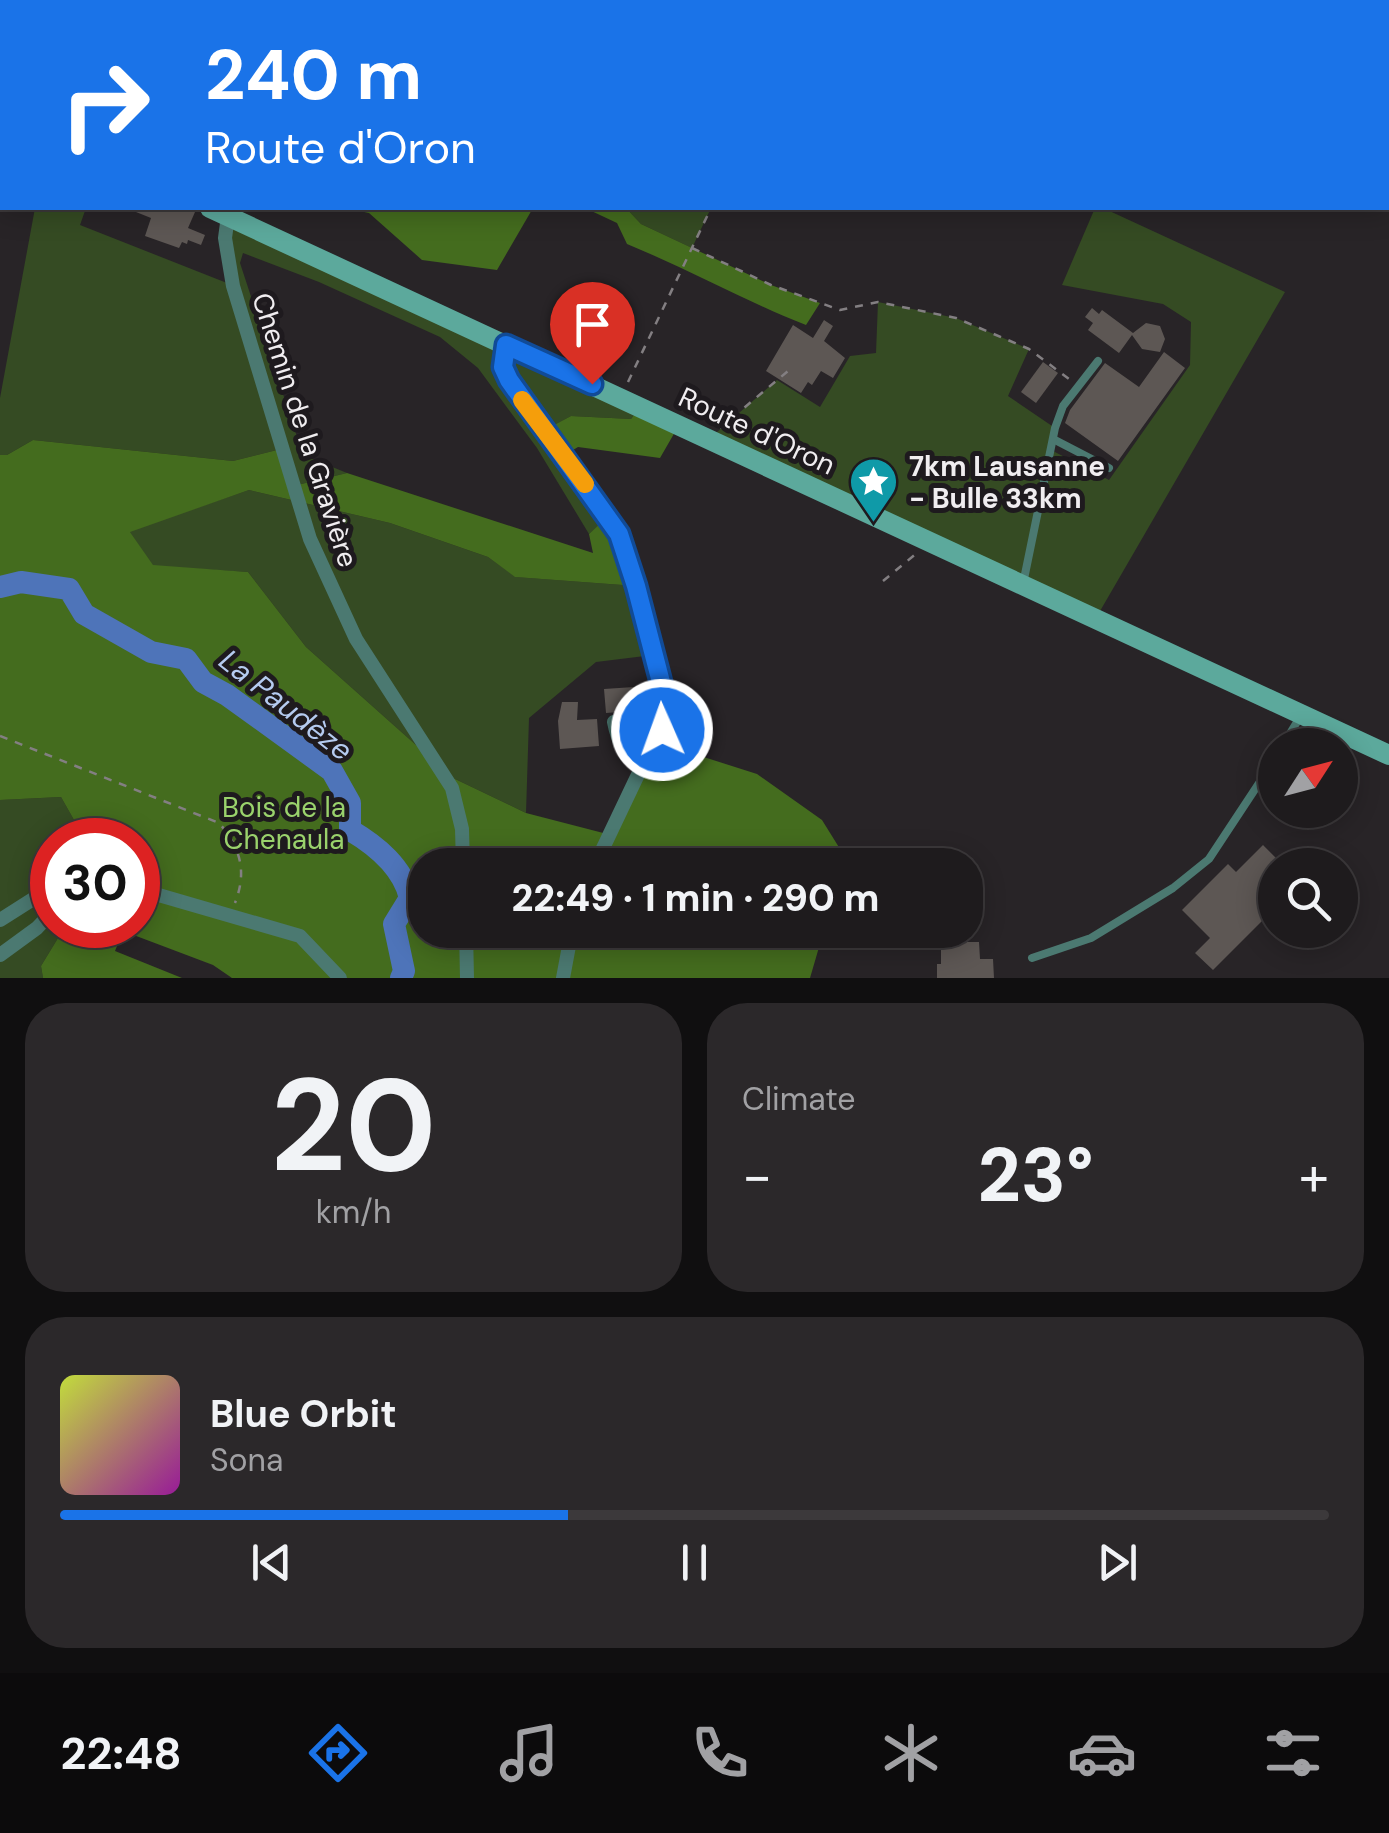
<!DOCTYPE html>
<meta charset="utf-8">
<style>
body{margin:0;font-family:"DM Sans",sans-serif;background:#2b282a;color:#f1f3f6;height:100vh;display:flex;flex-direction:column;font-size:38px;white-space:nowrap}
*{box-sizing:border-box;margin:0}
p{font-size:32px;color:#a1a1a4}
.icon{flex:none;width:55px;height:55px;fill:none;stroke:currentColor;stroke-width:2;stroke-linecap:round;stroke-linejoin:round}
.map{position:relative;height:978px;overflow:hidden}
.details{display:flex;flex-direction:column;gap:25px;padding:25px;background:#100f10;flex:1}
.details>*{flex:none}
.banner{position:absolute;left:0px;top:0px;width:1390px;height:210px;box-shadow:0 5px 25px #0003,0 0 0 2px #3c393b;background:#1a73e8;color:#fff;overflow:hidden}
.needle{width:65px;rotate:54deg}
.controls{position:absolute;left:1258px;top:728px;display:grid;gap:20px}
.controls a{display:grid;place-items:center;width:100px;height:100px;border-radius:50%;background:#1e1b1d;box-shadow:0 5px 25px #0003,0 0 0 2px #3c393b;font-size:50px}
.speed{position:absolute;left:30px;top:818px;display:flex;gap:20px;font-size:50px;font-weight:700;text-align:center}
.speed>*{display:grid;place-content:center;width:130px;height:130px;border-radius:50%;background:#1e1b1d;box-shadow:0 5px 25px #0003,0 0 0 2px #3c393b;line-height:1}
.speed .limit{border:15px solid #d22;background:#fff;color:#111}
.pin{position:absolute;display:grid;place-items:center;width:85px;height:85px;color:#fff;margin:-102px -42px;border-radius:50% 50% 50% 0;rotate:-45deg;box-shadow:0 0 10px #0007}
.pin .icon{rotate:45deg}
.me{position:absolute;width:110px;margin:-55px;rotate:358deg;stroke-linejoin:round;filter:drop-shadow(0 0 8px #0008)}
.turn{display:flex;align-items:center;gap:35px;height:210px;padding:0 40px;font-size:45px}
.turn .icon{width:130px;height:130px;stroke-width:2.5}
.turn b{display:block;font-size:70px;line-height:85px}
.big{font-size:75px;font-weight:800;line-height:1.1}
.details .widget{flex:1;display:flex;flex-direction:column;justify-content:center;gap:15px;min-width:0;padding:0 35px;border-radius:40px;background:#2b282a}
.details .dial{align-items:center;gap:0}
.dial b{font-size:130px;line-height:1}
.song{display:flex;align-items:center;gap:30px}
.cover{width:120px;height:120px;border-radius:15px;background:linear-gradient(135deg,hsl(70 70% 55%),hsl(300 70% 35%))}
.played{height:10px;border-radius:5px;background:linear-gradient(90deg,#1a73e8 40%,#3c393b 40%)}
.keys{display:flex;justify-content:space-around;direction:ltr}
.heat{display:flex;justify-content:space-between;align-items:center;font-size:55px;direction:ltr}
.details .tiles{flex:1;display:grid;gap:25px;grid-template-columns:1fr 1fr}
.widget:last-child{grid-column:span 2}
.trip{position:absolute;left:408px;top:848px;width:575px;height:100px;border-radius:40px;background:#1e1b1d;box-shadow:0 5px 25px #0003,0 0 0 2px #3c393b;font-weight:800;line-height:100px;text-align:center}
.tabs{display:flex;height:160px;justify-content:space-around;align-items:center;background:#0c0b0c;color:#a1a1a4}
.tabs .icon{width:70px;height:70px}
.tabs .selected{color:#1a73e8}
.tabs b{font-size:45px;color:#f1f3f6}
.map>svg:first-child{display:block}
</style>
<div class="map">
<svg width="1389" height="978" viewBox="0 0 1389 978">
<rect width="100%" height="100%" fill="#282427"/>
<g fill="#354b23">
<polygon points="35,208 86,208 80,225 232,285 228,216 640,407 631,419 571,416 544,431 597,500 603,522 589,534 537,448 478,368 440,337 319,282 243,253 240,263 303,455 347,473 293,486 281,449 233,461 33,440 7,455 0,455 0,398"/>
<polygon points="626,208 711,208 692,248 641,224"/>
<polygon points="1095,208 1103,208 1285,292 1096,618 709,439 777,380 820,407 850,356 876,353 878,302 956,318 1029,349 1008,396 1055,428 1053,451 1109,480 1190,365 1191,322 1163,304 1062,285"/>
<polygon points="249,490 390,523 488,557 516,577 636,586 653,655 596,662 529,718 526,813 453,778 306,647 248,572 153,566 129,531"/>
<polygon points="61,797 74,820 60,840 52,840 52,851 30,884 52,881 52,925 58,938 41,966 43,978 0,978 0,800"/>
</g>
<g fill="#446c1e">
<polygon points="345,208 533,208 497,270 422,260 369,213"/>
<path d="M585,208h41l15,16 130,61 49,18 -14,22c-61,-24 -118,-56 -179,-81l-10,-21z"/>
<polygon points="640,407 679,425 660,458 578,447 563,456 543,431 571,416 631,419"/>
<polygon points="33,440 233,461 281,449 293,486 347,473 593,553 589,534 603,521 619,534 636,586 515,577 488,557 390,523 249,490 130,532 153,565 248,572 306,647 453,778 526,813 611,835 644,762 683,775 688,752 757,774 822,820 850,865 425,865 425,930 837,930 822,937 810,978 232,978 213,965 123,931 115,951 182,978 43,978 41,966 58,938 54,925 138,925 138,840 60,840 74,820 61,797 0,800 0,455 7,455"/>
</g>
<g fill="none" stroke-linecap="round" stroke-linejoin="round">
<polyline stroke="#7f98ca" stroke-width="4" points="466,0 484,2"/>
<path stroke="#4e74b9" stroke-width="22" d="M0,587l21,-5 48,7 15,25 67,38 35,7 17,23 24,13 105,76 18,32v27c27,16 53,37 60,68l-16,26 10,47 -3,7"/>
</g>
<g fill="#5d5754">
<polygon points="126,208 185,208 195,212 188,228 205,235 201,245 188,240 187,244 182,242 179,248 145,236 151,218"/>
<polygon points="1092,308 1099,314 1102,310 1133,333 1146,323 1160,326 1165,339 1160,352 1142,349 1132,335 1119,353 1088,330 1093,323 1085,317"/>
<polygon points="824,320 833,326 824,341 845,358 833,378 821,371 812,385 808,382 801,393 766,371 793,325 813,338"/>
<polygon points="1164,352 1185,368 1118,461 1065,423 1070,410 1105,363 1139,387"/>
<polygon points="1043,362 1058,373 1036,403 1021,392"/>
<polygon points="649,686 650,700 644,700 646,726 633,727 632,711 606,713 604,689"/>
<polygon points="562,702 578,702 577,720 597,719 599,746 560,749 558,721"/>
<polygon points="1263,845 1283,865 1275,865 1275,908 1213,970 1195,953 1210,938 1182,910 1228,864 1236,872"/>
<polygon points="941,942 979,942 980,959 993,959 994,978 937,978 937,964 941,964"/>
</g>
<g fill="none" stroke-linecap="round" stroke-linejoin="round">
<g stroke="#837f82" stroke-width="2.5" stroke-dasharray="8 8" stroke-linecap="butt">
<polyline points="521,0 525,2"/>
<polyline points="692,248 771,285 840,310 878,302 956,318 1029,349 1069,379"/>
<polyline points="628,382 711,208"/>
<polyline points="720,428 788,371"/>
<polyline points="883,581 917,553"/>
<path d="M0,736l219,87c22,25 28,49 16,80"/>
</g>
<g stroke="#4b7971" stroke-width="8">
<polyline points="1055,440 1109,468"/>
<polyline points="1023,584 1055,428 1063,406 1098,361"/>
<polyline points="1283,745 1300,717"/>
<polyline points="1032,958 1091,938 1173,888 1209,859 1275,759"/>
</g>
<g stroke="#4b7971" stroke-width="14">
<polyline points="228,216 225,238 233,286 310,539 356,639 452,788 462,829 463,865"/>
<path d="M506,345l-3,22 6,13 88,120 29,50 37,140 -1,40 -18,32c-19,-1 -27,-24 -30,-40"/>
<polyline points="595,865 644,762"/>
<polyline points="138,889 300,936 340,978"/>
<polyline points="0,920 52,887"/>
<polyline points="466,930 467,978"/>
<polyline points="0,955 37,928 52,912"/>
<polyline points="563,978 572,930"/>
</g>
<g stroke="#5ca99c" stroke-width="20">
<polyline points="0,111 2,112"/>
<polyline points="210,208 1389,755"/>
</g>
</g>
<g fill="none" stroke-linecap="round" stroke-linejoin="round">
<defs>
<polyline id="route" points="592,384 506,345 503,367 509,380 619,534 636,586 663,690 662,730"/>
</defs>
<use href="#route" stroke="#114b97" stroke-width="25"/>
<use href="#route" stroke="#1a73e8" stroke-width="18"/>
<polyline stroke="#f59e0b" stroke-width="18" points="522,400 585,484"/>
</g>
<defs>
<symbol id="sight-pin" viewBox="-11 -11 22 30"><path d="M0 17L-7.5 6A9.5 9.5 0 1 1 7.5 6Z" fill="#0f9aa8" stroke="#1e1a1e"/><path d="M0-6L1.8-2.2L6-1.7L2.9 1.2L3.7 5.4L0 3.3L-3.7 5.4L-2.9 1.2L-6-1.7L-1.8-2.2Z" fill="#fff"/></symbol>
</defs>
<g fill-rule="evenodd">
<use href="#sight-pin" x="846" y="454" width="55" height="75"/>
</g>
<g text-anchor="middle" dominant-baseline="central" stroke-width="10" stroke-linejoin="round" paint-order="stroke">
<g font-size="28" fill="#f0edf0" stroke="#1e1a1e">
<text transform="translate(305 430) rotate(72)">Chemin de la Gravière</text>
<text transform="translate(757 431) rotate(25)">Route d'Oron</text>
</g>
<g font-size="28" font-weight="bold" fill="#f0edf0" stroke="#1e1a1e" text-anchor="start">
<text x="909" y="466">7km Lausanne<tspan x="909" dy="32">- Bulle 33km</tspan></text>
</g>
<g font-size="28" fill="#9ad26c" stroke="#1e1a1e">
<text x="284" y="807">Bois de la<tspan x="284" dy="32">Chenaula</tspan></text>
</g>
<g font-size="30" font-style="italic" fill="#b5cbf0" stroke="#1e1a1e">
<text transform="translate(286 705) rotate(38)">La Paudèze</text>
</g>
</g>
</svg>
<div class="controls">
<a><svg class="needle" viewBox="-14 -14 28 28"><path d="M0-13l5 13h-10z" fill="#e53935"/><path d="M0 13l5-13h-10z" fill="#a1a1a4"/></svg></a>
<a><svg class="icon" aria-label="search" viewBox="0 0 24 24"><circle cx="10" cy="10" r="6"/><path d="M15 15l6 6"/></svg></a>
</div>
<div class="speed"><div class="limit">30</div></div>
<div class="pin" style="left:592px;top:384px;background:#d93025"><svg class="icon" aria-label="arrive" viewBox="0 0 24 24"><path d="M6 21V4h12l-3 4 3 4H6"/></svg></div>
<svg class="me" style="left:662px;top:730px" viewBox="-20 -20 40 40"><circle r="17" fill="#1a73e8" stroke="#fff" stroke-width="3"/><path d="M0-11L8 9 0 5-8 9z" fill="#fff"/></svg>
<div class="trip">22:49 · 1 min · 290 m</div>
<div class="banner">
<div class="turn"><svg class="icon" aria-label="right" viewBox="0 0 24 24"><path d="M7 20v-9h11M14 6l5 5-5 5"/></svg><div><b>240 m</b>Route d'Oron</div></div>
</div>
</div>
<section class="details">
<div class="tiles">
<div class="widget dial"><b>20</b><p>km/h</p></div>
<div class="widget"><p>Climate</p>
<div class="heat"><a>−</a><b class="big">23°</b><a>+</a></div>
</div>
<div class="widget">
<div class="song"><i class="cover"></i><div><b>Blue Orbit</b><p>Sona</p></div></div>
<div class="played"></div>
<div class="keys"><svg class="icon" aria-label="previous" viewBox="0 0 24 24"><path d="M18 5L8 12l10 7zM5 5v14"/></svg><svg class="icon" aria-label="pause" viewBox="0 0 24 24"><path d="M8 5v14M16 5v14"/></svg><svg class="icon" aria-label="next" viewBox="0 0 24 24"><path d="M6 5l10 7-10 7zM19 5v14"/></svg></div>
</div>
</div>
</section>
<nav class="tabs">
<b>22:48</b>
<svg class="icon selected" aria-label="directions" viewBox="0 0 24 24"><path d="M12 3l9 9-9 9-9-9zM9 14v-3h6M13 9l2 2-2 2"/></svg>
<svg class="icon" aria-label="music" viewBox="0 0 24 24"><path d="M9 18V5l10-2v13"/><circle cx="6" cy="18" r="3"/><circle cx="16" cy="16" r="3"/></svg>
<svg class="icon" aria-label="phone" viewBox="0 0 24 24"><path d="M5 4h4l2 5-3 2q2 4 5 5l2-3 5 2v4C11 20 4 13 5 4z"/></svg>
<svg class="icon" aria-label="climate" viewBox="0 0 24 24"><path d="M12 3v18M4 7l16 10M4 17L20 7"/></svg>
<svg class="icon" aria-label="car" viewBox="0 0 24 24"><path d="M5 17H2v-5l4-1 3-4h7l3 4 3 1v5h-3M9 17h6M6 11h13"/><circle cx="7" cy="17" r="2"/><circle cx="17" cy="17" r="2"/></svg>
<svg class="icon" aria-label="filters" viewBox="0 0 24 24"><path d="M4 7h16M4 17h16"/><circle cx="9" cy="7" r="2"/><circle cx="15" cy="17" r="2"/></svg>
</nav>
